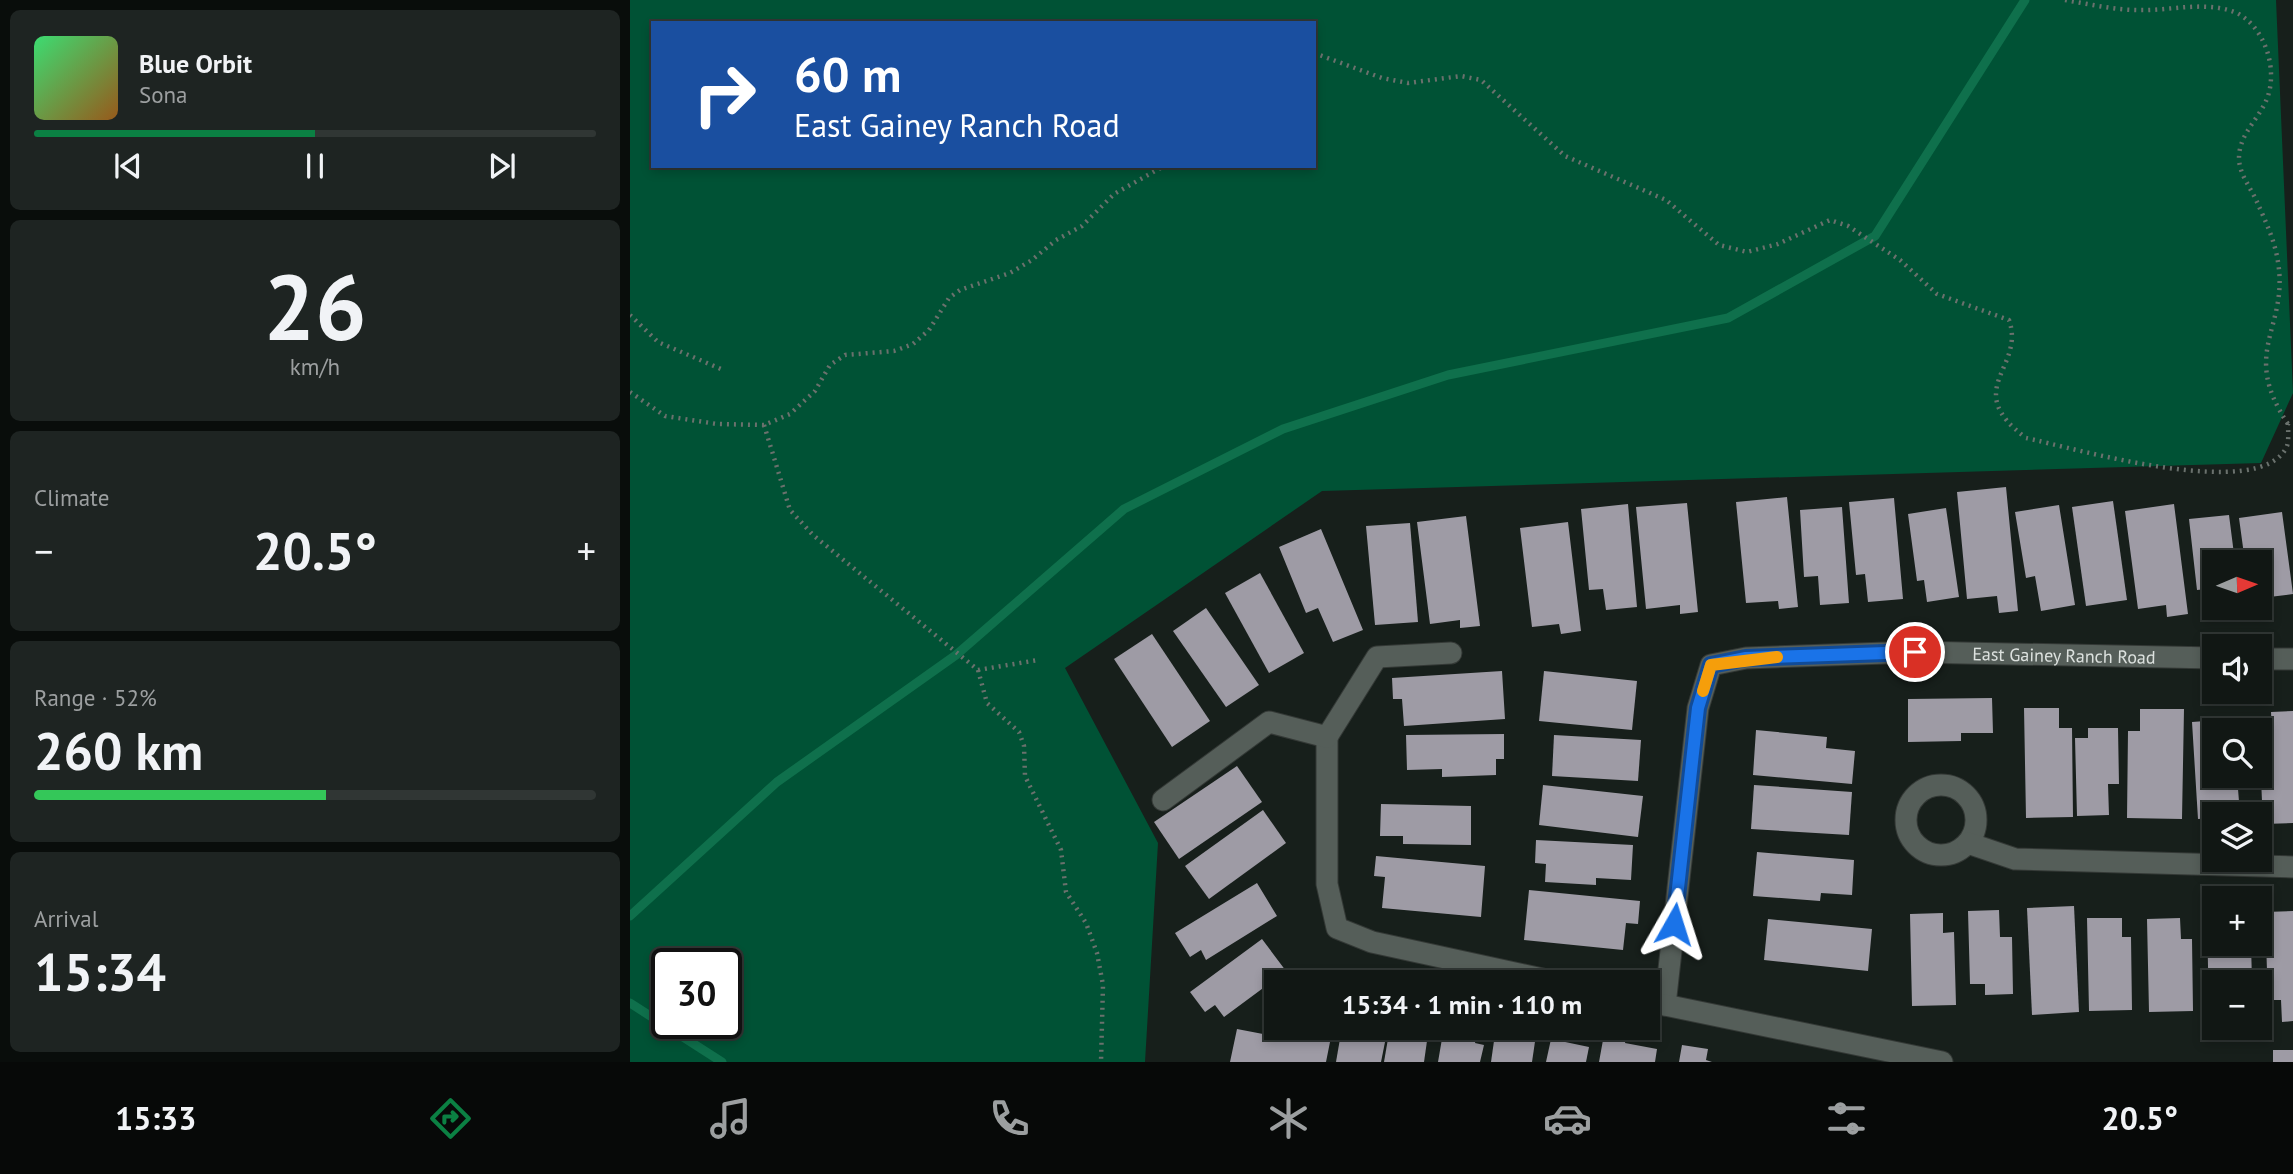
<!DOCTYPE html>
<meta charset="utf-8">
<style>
body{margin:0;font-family:"PT Sans",sans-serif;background:#1e2422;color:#f1f3f6;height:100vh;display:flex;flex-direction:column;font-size:26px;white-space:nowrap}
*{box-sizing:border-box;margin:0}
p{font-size:23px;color:#9c9fa0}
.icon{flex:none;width:38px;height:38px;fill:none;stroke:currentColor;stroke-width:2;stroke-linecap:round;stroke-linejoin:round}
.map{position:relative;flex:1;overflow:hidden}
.sheet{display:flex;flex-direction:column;gap:10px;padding:10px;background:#090d0b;width:630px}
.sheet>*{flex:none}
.banner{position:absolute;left:21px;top:21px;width:665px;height:147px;border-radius:0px;box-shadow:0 4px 10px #0003,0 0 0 2px #303634;background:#1a4fa0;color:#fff;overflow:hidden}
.needle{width:46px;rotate:88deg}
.buttons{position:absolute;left:1572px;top:550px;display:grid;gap:14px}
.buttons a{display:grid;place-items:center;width:70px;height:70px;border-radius:0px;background:#111714;box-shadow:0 4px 10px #0003,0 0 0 2px #303634;font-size:35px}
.speed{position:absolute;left:21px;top:948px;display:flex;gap:14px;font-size:35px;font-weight:700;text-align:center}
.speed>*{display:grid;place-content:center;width:91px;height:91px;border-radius:50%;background:#111714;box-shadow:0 4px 10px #0003,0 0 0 2px #303634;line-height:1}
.speed .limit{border:4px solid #111;border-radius:10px;background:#fff;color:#111}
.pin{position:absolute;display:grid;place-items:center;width:60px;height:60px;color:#fff;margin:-30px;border:4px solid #fff;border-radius:50%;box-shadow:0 2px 7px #0007}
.me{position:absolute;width:77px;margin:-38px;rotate:6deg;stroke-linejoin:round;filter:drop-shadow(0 0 5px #0008)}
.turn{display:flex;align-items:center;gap:24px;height:147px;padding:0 28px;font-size:32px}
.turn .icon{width:91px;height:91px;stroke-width:2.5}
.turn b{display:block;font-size:49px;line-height:60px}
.big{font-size:52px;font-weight:700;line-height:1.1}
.sheet .card{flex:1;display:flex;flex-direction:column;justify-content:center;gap:10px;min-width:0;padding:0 24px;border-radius:10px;background:#1e2422}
.sheet .dial{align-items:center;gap:0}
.dial b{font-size:91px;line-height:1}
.song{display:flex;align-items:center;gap:21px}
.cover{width:84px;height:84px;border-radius:10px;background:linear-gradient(135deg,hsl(140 70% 55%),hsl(30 70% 35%))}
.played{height:7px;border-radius:4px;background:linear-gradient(90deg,#0b8043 50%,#303634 50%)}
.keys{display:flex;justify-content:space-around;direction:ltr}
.heat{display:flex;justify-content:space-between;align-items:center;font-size:38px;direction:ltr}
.charge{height:10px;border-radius:5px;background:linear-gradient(90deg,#34c759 52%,#303634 0)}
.trip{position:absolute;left:634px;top:970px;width:396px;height:70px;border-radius:0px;background:#111714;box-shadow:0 4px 10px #0003,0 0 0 2px #303634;font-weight:700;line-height:70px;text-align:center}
.menu{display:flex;height:112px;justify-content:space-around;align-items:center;background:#070908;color:#9c9fa0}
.menu .icon{width:49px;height:49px}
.menu .current{color:#0b8043}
.menu b{font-size:32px;color:#f1f3f6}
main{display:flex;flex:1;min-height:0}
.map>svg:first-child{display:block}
</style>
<main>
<section class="sheet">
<div class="card">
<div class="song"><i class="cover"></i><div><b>Blue Orbit</b><p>Sona</p></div></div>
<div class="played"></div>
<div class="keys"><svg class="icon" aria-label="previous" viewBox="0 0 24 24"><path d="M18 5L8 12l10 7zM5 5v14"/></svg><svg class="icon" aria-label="pause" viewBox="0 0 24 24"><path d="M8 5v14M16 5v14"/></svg><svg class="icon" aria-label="next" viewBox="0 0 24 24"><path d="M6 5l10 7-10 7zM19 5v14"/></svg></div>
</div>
<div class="card dial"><b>26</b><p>km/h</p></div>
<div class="card"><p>Climate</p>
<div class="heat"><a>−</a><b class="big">20.5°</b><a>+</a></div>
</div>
<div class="card"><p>Range · 52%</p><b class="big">260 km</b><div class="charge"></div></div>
<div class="card"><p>Arrival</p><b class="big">15:34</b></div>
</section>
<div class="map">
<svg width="1663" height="1062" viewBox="0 0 1663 1062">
<rect width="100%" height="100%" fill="#171f1b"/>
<path fill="#005235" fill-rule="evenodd" d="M0,0h1646l17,393 -32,70 -939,28 -257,177 93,175 -13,219h-515zM23,23h661v143h-661zM37,964h59v60h-59z"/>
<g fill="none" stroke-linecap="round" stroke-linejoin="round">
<g stroke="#0f704c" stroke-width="9">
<polyline points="0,916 147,782 326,655 494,509 653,429 818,375 1098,318 1245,236 1395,0"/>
<polyline points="0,1003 92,1062"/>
</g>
</g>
<g fill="#9e9ba5">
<polygon points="1376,487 1388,611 1369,613 1367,596 1337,599 1327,492"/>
<polygon points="1157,497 1168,607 1149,609 1148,601 1116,603 1106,502"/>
<polygon points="1264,498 1273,599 1238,602 1235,574 1226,575 1219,502"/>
<polygon points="1483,501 1497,600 1456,606 1442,507"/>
<polygon points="1057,503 1068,612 1050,614 1050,605 1016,609 1006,507"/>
<polygon points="998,504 1007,607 976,610 973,589 959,590 951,509"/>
<polygon points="1544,504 1558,614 1537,617 1536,605 1508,609 1495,511"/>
<polygon points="1429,505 1445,605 1411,611 1405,576 1396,578 1385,512"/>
<polygon points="1212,507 1219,603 1190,605 1188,576 1174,577 1170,510"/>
<polygon points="1316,508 1329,597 1297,602 1294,580 1287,581 1278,514"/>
<polygon points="1652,512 1663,594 1631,598 1629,562 1615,562 1609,518"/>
<polygon points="1599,515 1605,562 1584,562 1584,609 1579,609 1577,589 1567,590 1559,519"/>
<polygon points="836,516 850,626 830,628 830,620 800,624 787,522"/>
<polygon points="938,522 951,631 931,634 929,624 902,627 890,528"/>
<polygon points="780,523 788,622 745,625 736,526"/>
<polygon points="691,529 733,630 703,642 688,608 676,613 649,547"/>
<polygon points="630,573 674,653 639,673 595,593"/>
<polygon points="576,608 629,685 596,707 543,631"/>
<polygon points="522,634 580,721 542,747 484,659"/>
<polygon points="872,671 875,719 774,726 772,699 763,699 762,678"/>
<polygon points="914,671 1007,681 1002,730 909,721"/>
<polygon points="1362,698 1363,733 1331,733 1331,741 1278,742 1278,699"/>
<polygon points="1394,708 1429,708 1429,728 1442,728 1443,817 1396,818"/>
<polygon points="1510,709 1554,709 1552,819 1497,818 1498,731 1510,731"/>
<polygon points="1663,711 1663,823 1633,824 1629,732 1642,732 1641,712"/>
<polygon points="1616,718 1616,730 1584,730 1584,775 1619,775 1620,788 1608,789 1610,814 1584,814 1584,818 1568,819 1562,722"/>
<polygon points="1458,728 1488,728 1489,784 1478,784 1479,815 1447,816 1445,738 1458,738"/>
<polygon points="1126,730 1197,737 1196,748 1225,751 1222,784 1123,775"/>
<polygon points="874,734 874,759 866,759 866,775 812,777 812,769 777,770 776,735"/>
<polygon points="924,735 1011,740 1008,781 922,776"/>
<polygon points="607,766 632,802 549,859 524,822"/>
<polygon points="913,785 1013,796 1008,837 909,825"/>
<polygon points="1124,785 1222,792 1219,835 1121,829"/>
<polygon points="751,804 841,806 841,845 773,844 773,836 750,836"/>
<polygon points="633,810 656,843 579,899 555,866"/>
<polygon points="906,840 1003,845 1001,880 966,878 966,885 915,882 916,864 905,863"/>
<polygon points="1127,852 1224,860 1222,895 1191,893 1190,901 1123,896"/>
<polygon points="746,856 855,866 851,917 752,908 755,877 744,876"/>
<polygon points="627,883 647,916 576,960 571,950 560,957 545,933"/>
<polygon points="899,890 1010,901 1008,924 996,923 993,950 894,940"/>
<polygon points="1444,906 1449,1012 1402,1015 1397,908"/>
<polygon points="1369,910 1370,937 1382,937 1383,994 1355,995 1355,984 1340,984 1338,911"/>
<polygon points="1663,911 1663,1021 1652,1022 1651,1000 1638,1000 1635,912"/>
<polygon points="1313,913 1313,933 1324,932 1326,1005 1282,1006 1280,914"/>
<polygon points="1457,918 1492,918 1492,937 1501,937 1502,1010 1459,1011"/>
<polygon points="1550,918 1551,939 1562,939 1563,1011 1519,1012 1517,919"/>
<polygon points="1138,919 1242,929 1238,971 1134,960"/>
<polygon points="1577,920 1584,920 1584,943 1621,943 1622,982 1584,982 1584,1012 1579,1012"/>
<polygon points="632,939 656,971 594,1017 585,1005 575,1012 560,992"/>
<polygon points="638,1008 646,1010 646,1027 703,1027 696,1062 600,1062 607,1029 633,1034"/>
<polygon points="712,1027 758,1027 751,1062 706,1062"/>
<polygon points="760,1027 799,1027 794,1062 754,1062"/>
<polygon points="814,1027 848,1027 845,1043 854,1045 850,1062 808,1062"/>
<polygon points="866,1027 907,1028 902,1062 861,1062"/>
<polygon points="975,1029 997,1033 995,1043 1027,1049 1025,1062 969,1062"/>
<polygon points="921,1039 959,1047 956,1062 916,1062"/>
<polygon points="1052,1045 1078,1049 1076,1060 1082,1062 1049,1062"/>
<rect x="1643" y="1050" width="20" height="12"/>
</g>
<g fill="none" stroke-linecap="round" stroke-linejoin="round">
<defs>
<g id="street">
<polyline points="1629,659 1663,659"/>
<polyline points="697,737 697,884 707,928 742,942 926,982"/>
<circle cx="1311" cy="820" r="35"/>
<polyline points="533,800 639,722 697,737 747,657 821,653"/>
<polyline points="1338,843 1385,859 1663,867"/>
<path id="s1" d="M1017,1001l18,4 33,-297 13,-43 35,-7 169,-6 299,6"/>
<polyline points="1035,1005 1312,1062"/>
</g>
</defs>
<use href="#street" stroke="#343936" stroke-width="23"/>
<g stroke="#6a716d" stroke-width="4.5" stroke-dasharray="2 5" stroke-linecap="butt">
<path d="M1435,0c24,4 49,10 73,10 34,1 67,-10 99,3 29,15 42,59 29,88 -9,20 -27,34 -27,57 0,16 12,30 18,44 8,18 18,39 21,60 11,67 -39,89 10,162"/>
<path d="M684,53l68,25 26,5 53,-7 20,4 84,76 101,44 53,45 28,7 31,-8 52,-24 18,6 52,34 37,34 72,26c17,48 -49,69 17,118 48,10 236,66 261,8 2,-6 1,-16 1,-22l5,-2"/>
<polyline points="0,315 28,342 91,369"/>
<polyline points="0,392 35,416 87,424 134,425 160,414 185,391 200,365 215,355 264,351 283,344 299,330 319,298 330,290 380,273 402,260 426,240 452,226 484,194 534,166"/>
<polyline points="134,425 160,510 183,535 348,670 408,660"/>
<polyline points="348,670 357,703 389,732 394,746 395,776 431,850 436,892 456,923 467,953 473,985 471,1062"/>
</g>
<use href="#street" stroke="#555e59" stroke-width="21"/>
</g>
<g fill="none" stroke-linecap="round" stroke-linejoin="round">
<defs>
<polyline id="route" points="1044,924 1068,708 1081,665 1116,658 1285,652"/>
</defs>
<use href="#route" stroke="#114b97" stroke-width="18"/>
<use href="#route" stroke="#1a73e8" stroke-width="12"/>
<polyline stroke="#f59e0b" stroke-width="12" points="1073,691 1081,665 1147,657"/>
</g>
<g text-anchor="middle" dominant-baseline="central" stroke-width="7" stroke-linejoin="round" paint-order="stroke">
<g font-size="18" fill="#dce1de" stroke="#171f1b">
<text stroke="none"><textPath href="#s1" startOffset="716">East Gainey Ranch Road</textPath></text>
</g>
</g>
</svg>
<div class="buttons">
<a><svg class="needle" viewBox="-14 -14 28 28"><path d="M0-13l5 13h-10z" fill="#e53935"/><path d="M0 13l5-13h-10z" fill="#9c9fa0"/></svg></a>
<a><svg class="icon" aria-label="sound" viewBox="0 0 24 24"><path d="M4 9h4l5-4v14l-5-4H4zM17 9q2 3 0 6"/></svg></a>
<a><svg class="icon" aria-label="search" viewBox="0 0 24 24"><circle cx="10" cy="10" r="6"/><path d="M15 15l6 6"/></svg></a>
<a><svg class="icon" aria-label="layers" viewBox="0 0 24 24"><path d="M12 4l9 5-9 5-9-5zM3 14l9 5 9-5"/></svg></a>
<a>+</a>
<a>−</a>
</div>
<div class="speed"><div class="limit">30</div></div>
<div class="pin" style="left:1285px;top:652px;background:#d93025"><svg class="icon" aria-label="arrive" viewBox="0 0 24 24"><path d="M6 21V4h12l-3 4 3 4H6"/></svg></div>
<svg class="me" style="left:1044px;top:924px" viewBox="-20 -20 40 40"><path d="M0-17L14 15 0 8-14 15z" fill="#1a73e8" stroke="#fff" stroke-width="4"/></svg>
<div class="trip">15:34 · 1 min · 110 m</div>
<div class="banner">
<div class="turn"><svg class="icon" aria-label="right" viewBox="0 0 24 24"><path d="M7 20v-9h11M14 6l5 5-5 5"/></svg><div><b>60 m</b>East Gainey Ranch Road</div></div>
</div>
</div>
</main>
<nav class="menu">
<b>15:33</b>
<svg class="icon current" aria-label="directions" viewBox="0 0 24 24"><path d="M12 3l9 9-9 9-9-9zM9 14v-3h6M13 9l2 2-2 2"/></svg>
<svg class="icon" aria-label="music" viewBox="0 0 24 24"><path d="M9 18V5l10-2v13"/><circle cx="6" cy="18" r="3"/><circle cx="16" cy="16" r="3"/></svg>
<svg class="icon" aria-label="phone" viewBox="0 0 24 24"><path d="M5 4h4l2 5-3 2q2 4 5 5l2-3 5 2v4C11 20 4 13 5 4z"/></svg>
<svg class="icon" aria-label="climate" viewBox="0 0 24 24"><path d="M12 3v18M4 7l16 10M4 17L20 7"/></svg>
<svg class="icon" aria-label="car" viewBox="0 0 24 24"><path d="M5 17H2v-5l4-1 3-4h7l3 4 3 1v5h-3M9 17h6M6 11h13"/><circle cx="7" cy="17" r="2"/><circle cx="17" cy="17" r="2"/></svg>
<svg class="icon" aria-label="filters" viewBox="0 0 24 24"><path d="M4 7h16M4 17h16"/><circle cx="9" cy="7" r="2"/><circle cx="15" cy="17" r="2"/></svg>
<b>20.5°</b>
</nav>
